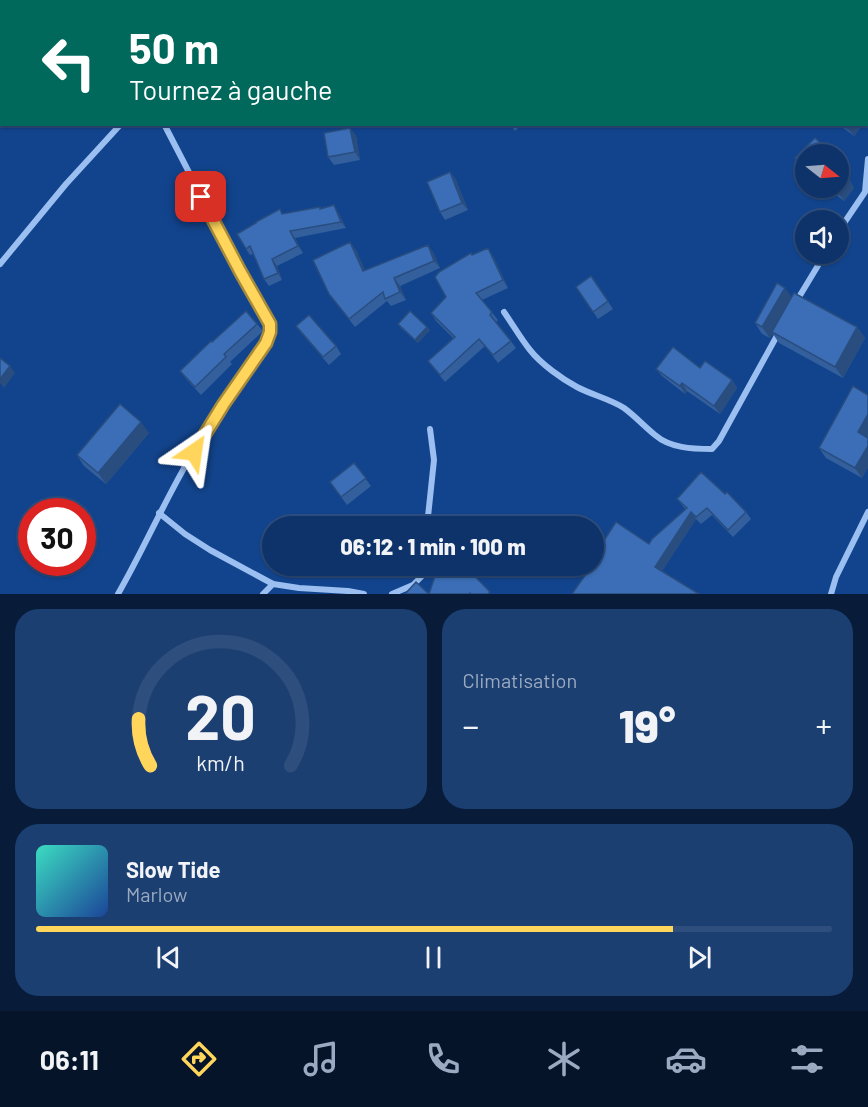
<!DOCTYPE html>
<html lang="fr">
<meta charset="utf-8">
<style>
body{margin:0;font-family:Barlow,sans-serif;background:#1c3f72;color:#f1f3f6;height:100vh;display:flex;flex-direction:column;font-size:22px;white-space:nowrap}
*{box-sizing:border-box;margin:0}
p{font-size:20px;color:#9baac1}
.icon{flex:none;width:33px;height:33px;fill:none;stroke:currentColor;stroke-width:2;stroke-linecap:round;stroke-linejoin:round}
.map{position:relative;height:594px;overflow:hidden}
.panel{display:flex;flex-direction:column;gap:15px;padding:15px;background:#081c3a;flex:1}
.panel>*{flex:none}
.banner{position:absolute;left:0px;top:0px;width:868px;height:126px;box-shadow:0 2px 4px #0004,0 0 0 2px #2e4e7e;background:#00695c;color:#fff;overflow:hidden}
.needle{width:39px;rotate:107deg}
.tools{position:absolute;left:795px;top:144px;display:grid;gap:12px}
.tools a{display:grid;place-items:center;width:54px;height:54px;border-radius:50%;background:#0e336a;box-shadow:0 2px 4px #0004,0 0 0 2px #2e4e7e;font-size:30px}
.speed{position:absolute;left:18px;top:498px;display:flex;gap:12px;font-size:30px;font-weight:700;text-align:center}
.speed>*{display:grid;place-content:center;width:78px;height:78px;border-radius:50%;background:#0e336a;box-shadow:0 2px 4px #0004,0 0 0 2px #2e4e7e;line-height:1}
.speed .limit{border:9px solid #d22;background:#fff;color:#111}
.pin{position:absolute;display:grid;place-items:center;width:51px;height:51px;color:#fff;margin:-26px;border-radius:12px;box-shadow:0 3px 9px #0006}
.me{position:absolute;width:66px;margin:-33px;rotate:32deg;stroke-linejoin:round;filter:drop-shadow(0 0 4px #0008)}
.turn{display:flex;align-items:center;gap:21px;height:126px;padding:0 30px;font-size:27px}
.turn .icon{width:78px;height:78px;stroke-width:2.5}
.turn b{display:block;font-size:42px;line-height:51px}
.big{font-size:45px;font-weight:800;line-height:1.1}
.panel .card{flex:1;display:flex;flex-direction:column;justify-content:center;gap:9px;min-width:0;padding:0 21px;border-radius:24px;background:#1c3f72}
.panel .dial{align-items:center;gap:0}
.dial svg{height:156px;overflow:visible;fill:none;stroke:#2e4e7e;stroke-width:7;stroke-linecap:round;text-anchor:middle}
.dial text{fill:#f1f3f6;stroke:none}
.song{display:flex;align-items:center;gap:18px}
.cover{width:72px;height:72px;border-radius:9px;background:linear-gradient(135deg,hsl(170 70% 55%),hsl(220 70% 35%))}
.played{height:6px;border-radius:3px;background:linear-gradient(90deg,#ffd55b 80%,#2e4e7e 80%)}
.keys{display:flex;justify-content:space-around;direction:ltr}
.heat{display:flex;justify-content:space-between;align-items:center;font-size:33px;direction:ltr}
.panel .tiles{flex:1;display:grid;gap:15px;grid-template-columns:1fr 1fr}
.card:last-child{grid-column:span 2}
.trip{position:absolute;left:262px;top:516px;width:342px;height:60px;border-radius:30px;background:#0e336a;box-shadow:0 2px 4px #0004,0 0 0 2px #2e4e7e;font-weight:800;line-height:60px;text-align:center}
.menu{display:flex;height:96px;justify-content:space-around;align-items:center;background:#06142a;color:#9baac1}
.menu .icon{width:42px;height:42px}
.menu .selected{color:#ffd55b}
.menu b{font-size:27px;color:#f1f3f6}
.map>svg:first-child{display:block}
</style>
<div class="map">
<svg width="868" height="594" viewBox="0 0 868 594">
<rect width="100%" height="100%" fill="#12448d"/>
<g fill="none" stroke-linecap="round" stroke-linejoin="round">
<g stroke="#9bbff1" stroke-width="6">
<polyline points="99,0 100,2"/>
<polyline points="838,232 865,192 868,159"/>
<polyline points="0,264 66,184 121,124"/>
<polyline points="796,302 825,254"/>
<path d="M504,312c9,13 17,27 26,38 11,14 32,29 47,37 15,8 33,12 47,21 11,8 20,18 31,27 15,13 37,14 57,14l7,-8 60,-109"/>
<polyline points="159,513 185,534 210,550 273,584 299,588 348,591 364,594"/>
<polyline points="427,526 434,460 430,429"/>
<path d="M118,594c27,-47 48,-97 76,-143 22,-37 48,-73 72,-108l4,-11v-8l-30,-53 -76,-147"/>
<polyline points="263,594 273,584"/>
<polyline points="392,594 413,585 422,576 424,566"/>
<polyline points="831,594 836,577 868,512"/>
</g>
</g>
<g fill="#335f9d">
<polygon points="346,0 365,0 364,2 347,2"/>
<polygon points="510,124 522,124 515,131"/>
<polygon points="838,124 863,124 854,136"/>
<polygon points="350,128 356,136 360,160 334,165 328,157"/>
<polygon points="450,172 456,180 468,210 445,220 440,212"/>
<polygon points="850,181 854,188 844,201 827,188 838,188"/>
<polygon points="321,208 338,212 346,228 295,238 303,253 277,266 282,280 269,286 264,279 253,254 250,255 246,249 282,214"/>
<polygon points="356,250 365,271 433,252 440,268 400,286 406,300 391,306 387,301 355,327 329,294"/>
<polygon points="472,255 493,256 508,288 482,300 498,320 496,322 516,348 498,363 485,346 445,382 428,361 453,338 436,321 431,313 446,297"/>
<polygon points="591,276 613,309 598,319 576,287"/>
<polygon points="792,297 857,327 865,338 843,378 779,343 773,334 770,338 762,334 755,323"/>
<polygon points="257,324 263,331 230,362 232,364 201,395 186,379 180,371 212,342"/>
<polygon points="398,324 427,327 430,330 418,343 401,328"/>
<polygon points="296,326 336,346 341,354 329,365 302,334"/>
<polygon points="700,368 732,380 737,388 720,414 687,391 685,394 662,376 656,369"/>
<polygon points="868,395 868,467 862,478 826,458 819,448"/>
<polygon points="149,433 106,484 84,466 77,455"/>
<polygon points="354,463 371,486 347,505 330,482"/>
<polygon points="725,494 746,512 751,519 733,537 712,515 701,524 696,519 662,571 585,575 583,572 649,544 686,510 677,499"/>
<polygon points="380,566 399,566 389,575"/>
</g>
<g fill="#294d7f">
<polygon points="868,103 868,117 867,119 867,104"/>
<polygon points="851,124 863,124 854,136 848,129"/>
<polygon points="350,128 356,136 360,160 355,152"/>
<polygon points="450,172 456,180 468,210 462,203"/>
<polygon points="850,181 854,188 844,201 839,194"/>
<polygon points="334,205 338,212 346,228 341,222"/>
<polygon points="290,231 295,238 303,253 298,246"/>
<polygon points="350,242 356,250 369,279 363,271"/>
<polygon points="428,245 433,252 440,268 434,261"/>
<polygon points="488,248 493,256 508,288 503,280"/>
<polygon points="272,259 277,266 282,280 278,273"/>
<polygon points="394,278 400,286 406,300 400,292"/>
<polygon points="785,288 793,299 772,332 773,334 770,338 762,327"/>
<polygon points="427,327 430,330 418,343 415,340"/>
<polygon points="857,327 865,338 843,378 835,367"/>
<polygon points="10,366 15,373 4,388 0,383 0,379"/>
<polygon points="732,380 737,388 720,414 714,406"/>
<polygon points="682,383 687,391 685,394 680,386"/>
<polygon points="868,414 868,436 865,442 858,432"/>
<polygon points="141,422 149,433 106,484 98,473"/>
<polygon points="868,446 868,467 862,478 855,468"/>
<polygon points="691,512 696,519 660,574 655,567"/>
</g>
<g fill="#3b6eb6" stroke="#294d7f" stroke-width="1.5">
<polygon points="409,0 445,0 446,2 410,2"/>
<polygon points="843,124 851,124 848,129"/>
<polygon points="350,128 355,152 328,157 324,133"/>
<polygon points="815,138 832,154 806,154 806,168 795,158"/>
<polygon points="450,172 462,203 440,212 427,182"/>
<polygon points="838,172 850,181 839,194 830,188 838,188"/>
<polygon points="334,205 341,222 290,231 298,246 272,259 278,273 264,279 250,246 246,249 237,234 256,223 256,222 280,209 282,214 320,207 320,209"/>
<polygon points="350,242 363,271 428,245 434,261 394,278 400,292 385,299 383,292 349,319 329,294 313,260"/>
<polygon points="488,248 503,280 476,293 492,312 490,315 511,341 493,355 479,339 440,375 428,361 455,337 431,313 446,297 435,277 439,272 471,253 472,255"/>
<polygon points="591,276 608,301 593,312 576,287"/>
<polygon points="777,283 785,288 762,327 755,323"/>
<polygon points="794,293 857,327 835,367 772,332"/>
<polygon points="246,311 257,324 224,354 226,357 195,387 180,371 211,341 212,342"/>
<polygon points="410,311 427,327 415,340 398,324"/>
<polygon points="309,315 336,346 323,357 296,326"/>
<polygon points="673,347 700,368 705,361 732,380 714,406 682,383 680,386 656,369"/>
<polygon points="0,358 10,366 0,379"/>
<polygon points="853,386 868,395 868,414 858,432 868,438 868,446 855,468 819,448"/>
<polygon points="120,404 141,422 98,473 77,455"/>
<polygon points="354,463 366,478 341,497 330,482"/>
<polygon points="701,472 725,494 727,492 746,512 728,530 707,508 696,517 691,512 655,567 699,594 572,594 586,574 583,572 588,566 594,566 594,556 616,522 649,544 652,539 687,508 677,499"/>
<polygon points="455,566 465,566 490,592 488,594 471,594 470,593 469,594 405,594 416,582 429,594 437,570 447,573"/>
</g>
<g fill="none" stroke-linecap="round" stroke-linejoin="round">
<defs>
<polyline id="route" points="194,452 223,405 266,343 270,332 270,324 240,271 201,197"/>
</defs>
<use href="#route" stroke="#a68a3b" stroke-width="15"/>
<use href="#route" stroke="#ffd55b" stroke-width="10"/>
</g>
</svg>
<div class="tools">
<a><svg class="needle" viewBox="-14 -14 28 28"><path d="M0-13l5 13h-10z" fill="#e53935"/><path d="M0 13l5-13h-10z" fill="#9baac1"/></svg></a>
<a><svg class="icon" aria-label="sound" viewBox="0 0 24 24"><path d="M4 9h4l5-4v14l-5-4H4zM17 9q2 3 0 6"/></svg></a>
</div>
<div class="speed"><div class="limit">30</div></div>
<div class="pin" style="left:201px;top:197px;background:#d93025"><svg class="icon" aria-label="arrive" viewBox="0 0 24 24"><path d="M6 21V4h12l-3 4 3 4H6"/></svg></div>
<svg class="me" style="left:194px;top:452px" viewBox="-20 -20 40 40"><path d="M0-17L14 15 0 8-14 15z" fill="#ffd55b" stroke="#fff" stroke-width="4"/></svg>
<div class="trip">06:12 · 1 min · 100 m</div>
<div class="banner">
<div class="turn"><svg class="icon" aria-label="left" viewBox="0 0 24 24"><path d="M17 20v-9H6M10 6l-5 5 5 5"/></svg><div><b>50 m</b>Tournez à gauche</div></div>
</div>
</div>
<section class="panel">
<div class="tiles">
<div class="card dial"><svg viewBox="0 0 100 80">
<path d="M14 69A42 42 0 1 1 86 69"/>
<path d="M14 69A42 42 0 0 1 8 45" stroke="#ffd55b"/>
<text x="50" y="56" font-size="32" font-weight="700">20</text>
<text x="50" y="72" font-size="11">km/h</text>
</svg></div>
<div class="card"><p>Climatisation</p>
<div class="heat"><a>−</a><b class="big">19°</b><a>+</a></div>
</div>
<div class="card">
<div class="song"><i class="cover"></i><div><b>Slow Tide</b><p>Marlow</p></div></div>
<div class="played"></div>
<div class="keys"><svg class="icon" aria-label="previous" viewBox="0 0 24 24"><path d="M18 5L8 12l10 7zM5 5v14"/></svg><svg class="icon" aria-label="pause" viewBox="0 0 24 24"><path d="M8 5v14M16 5v14"/></svg><svg class="icon" aria-label="next" viewBox="0 0 24 24"><path d="M6 5l10 7-10 7zM19 5v14"/></svg></div>
</div>
</div>
</section>
<nav class="menu">
<b>06:11</b>
<svg class="icon selected" aria-label="directions" viewBox="0 0 24 24"><path d="M12 3l9 9-9 9-9-9zM9 14v-3h6M13 9l2 2-2 2"/></svg>
<svg class="icon" aria-label="music" viewBox="0 0 24 24"><path d="M9 18V5l10-2v13"/><circle cx="6" cy="18" r="3"/><circle cx="16" cy="16" r="3"/></svg>
<svg class="icon" aria-label="phone" viewBox="0 0 24 24"><path d="M5 4h4l2 5-3 2q2 4 5 5l2-3 5 2v4C11 20 4 13 5 4z"/></svg>
<svg class="icon" aria-label="climate" viewBox="0 0 24 24"><path d="M12 3v18M4 7l16 10M4 17L20 7"/></svg>
<svg class="icon" aria-label="car" viewBox="0 0 24 24"><path d="M5 17H2v-5l4-1 3-4h7l3 4 3 1v5h-3M9 17h6M6 11h13"/><circle cx="7" cy="17" r="2"/><circle cx="17" cy="17" r="2"/></svg>
<svg class="icon" aria-label="filters" viewBox="0 0 24 24"><path d="M4 7h16M4 17h16"/><circle cx="9" cy="7" r="2"/><circle cx="15" cy="17" r="2"/></svg>
</nav>
